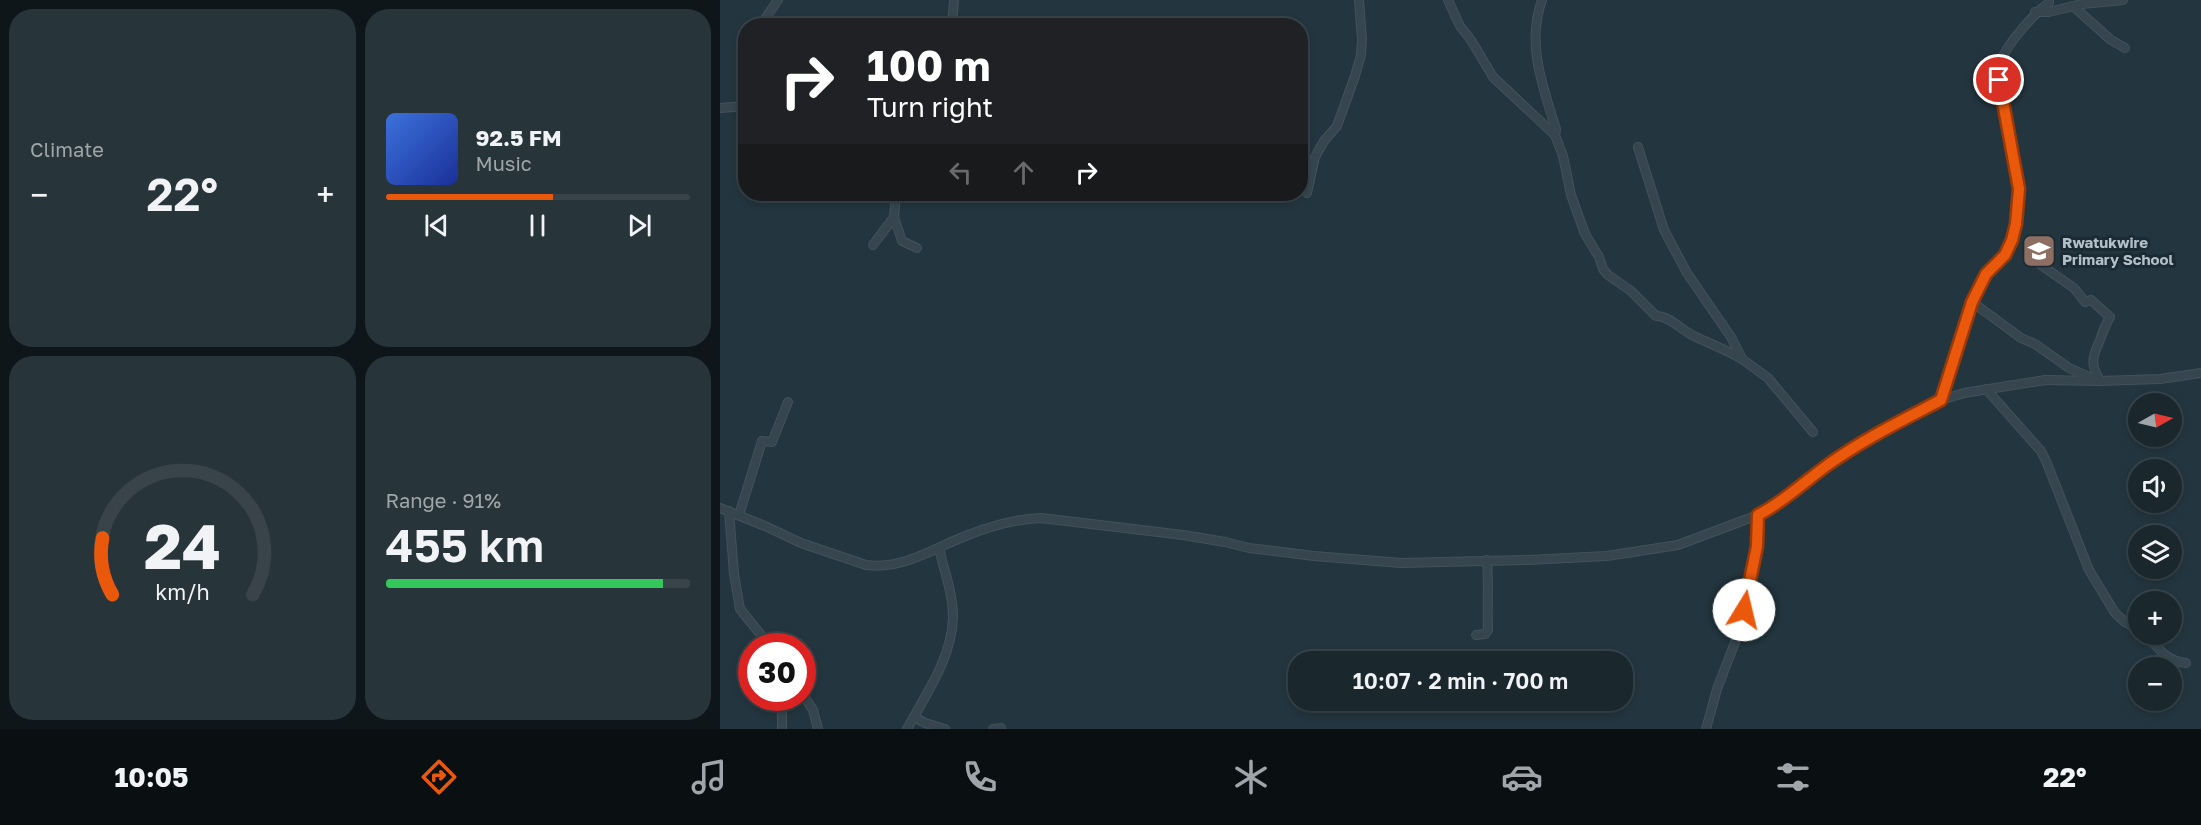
<!DOCTYPE html>
<meta charset="utf-8">
<style>
body{margin:0;font-family:"Golos Text",sans-serif;background:#27343a;color:#f1f3f6;height:100vh;display:flex;flex-direction:column;font-size:22px;white-space:nowrap}
*{box-sizing:border-box;margin:0}
p{font-size:20px;color:#9fa6aa}
.icon{flex:none;width:33px;height:33px;fill:none;stroke:currentColor;stroke-width:2;stroke-linecap:round;stroke-linejoin:round}
.map{position:relative;flex:1;overflow:hidden}
.details{display:flex;flex-direction:column;gap:9px;padding:9px;background:#0e1619;width:720px}
.details>*{flex:none}
.top-card{position:absolute;left:18px;top:18px;width:570px;height:183px;border-radius:24px;box-shadow:0 3px 9px #0003,0 0 0 2px #38444a;background:#202124;color:#fff;overflow:hidden}
.needle{width:39px;rotate:82deg}
.buttons{position:absolute;left:1408px;top:393px;display:grid;gap:12px}
.buttons a{display:grid;place-items:center;width:54px;height:54px;border-radius:50%;background:#1a282e;box-shadow:0 3px 9px #0003,0 0 0 2px #38444a;font-size:30px}
.speed{position:absolute;left:18px;top:633px;display:flex;gap:12px;font-size:30px;font-weight:700;text-align:center}
.speed>*{display:grid;place-content:center;width:78px;height:78px;border-radius:50%;background:#1a282e;box-shadow:0 3px 9px #0003,0 0 0 2px #38444a;line-height:1}
.speed .limit{border:9px solid #d22;background:#fff;color:#111}
.pin{position:absolute;display:grid;place-items:center;width:51px;height:51px;color:#fff;margin:-26px;border:3px solid #fff;border-radius:50%;box-shadow:0 2px 6px #0007}
.me{position:absolute;width:66px;margin:-33px;rotate:9deg;stroke-linejoin:round;filter:drop-shadow(0 0 4px #0008)}
.turn{display:flex;align-items:center;gap:21px;height:126px;padding:0 30px;font-size:27px}
.turn .icon{width:78px;height:78px;stroke-width:2.5}
.turn b{display:block;font-size:42px;line-height:51px}
.lanes{display:flex;align-items:center;height:57px;padding:0 30px;background:#0003;justify-content:center;gap:30px;direction:ltr}
.lanes .off{opacity:.35}
.big{font-size:45px;font-weight:600;line-height:1.1}
.details .tile{flex:1;display:flex;flex-direction:column;justify-content:center;gap:9px;min-width:0;padding:0 21px;border-radius:24px;background:#27343a}
.details .dial{align-items:center;gap:0}
.dial svg{height:156px;overflow:visible;fill:none;stroke:#38444a;stroke-width:7;stroke-linecap:round;text-anchor:middle}
.dial text{fill:#f1f3f6;stroke:none}
.song{display:flex;align-items:center;gap:18px}
.cover{width:72px;height:72px;border-radius:9px;background:linear-gradient(135deg,hsl(220 70% 55%),hsl(230 70% 35%))}
.played{height:6px;border-radius:3px;background:linear-gradient(90deg,#ea580c 55%,#38444a 55%)}
.keys{display:flex;justify-content:space-around;direction:ltr}
.heat{display:flex;justify-content:space-between;align-items:center;font-size:33px;direction:ltr}
.charge{height:9px;border-radius:4px;background:linear-gradient(90deg,#34c759 91%,#38444a 0)}
.details .tiles{flex:1;display:grid;gap:9px;grid-template-columns:repeat(2,1fr)}
.trip{position:absolute;left:568px;top:651px;width:345px;height:60px;border-radius:24px;background:#1a282e;box-shadow:0 3px 9px #0003,0 0 0 2px #38444a;font-weight:600;line-height:60px;text-align:center}
.dock{display:flex;height:96px;justify-content:space-around;align-items:center;background:#0a1012;color:#9fa6aa}
.dock .icon{width:42px;height:42px}
.dock .selected{color:#ea580c}
.dock b{font-size:27px;color:#f1f3f6}
main{display:flex;flex:1;min-height:0}
.map>svg:first-child{display:block}
</style>
<main>
<section class="details">
<div class="tiles">
<div class="tile"><p>Climate</p>
<div class="heat"><a>−</a><b class="big">22°</b><a>+</a></div>
</div>
<div class="tile">
<div class="song"><i class="cover"></i><div><b>92.5 FM</b><p>Music</p></div></div>
<div class="played"></div>
<div class="keys"><svg class="icon" aria-label="previous" viewBox="0 0 24 24"><path d="M18 5L8 12l10 7zM5 5v14"/></svg><svg class="icon" aria-label="pause" viewBox="0 0 24 24"><path d="M8 5v14M16 5v14"/></svg><svg class="icon" aria-label="next" viewBox="0 0 24 24"><path d="M6 5l10 7-10 7zM19 5v14"/></svg></div>
</div>
<div class="tile dial"><svg viewBox="0 0 100 80">
<path d="M14 69A42 42 0 1 1 86 69"/>
<path d="M14 69A42 42 0 0 1 9 40" stroke="#ea580c"/>
<text x="50" y="56" font-size="32" font-weight="700">24</text>
<text x="50" y="72" font-size="11">km/h</text>
</svg></div>
<div class="tile"><p>Range · 91%</p><b class="big">455 km</b><div class="charge"></div></div>
</div>
</section>
<div class="map">
<svg width="1481" height="729" viewBox="0 0 1481 729">
<rect width="100%" height="100%" fill="#23353e"/>
<g fill="none" stroke-linecap="round" stroke-linejoin="round">
<defs>
<g id="minor">
<polyline points="728,0 740,26 751,40 773,77 835,135"/>
<path d="M822,0c-16,44 1,87 14,129l-1,6 8,21 8,39 14,39 14,23 4,12 5,6 23,16 25,25c14,0 25,14 38,20 16,8 33,14 48,23"/>
<polyline points="1353,6 1391,40 1405,48"/>
<polyline points="1315,12 1329,12 1362,4 1403,0"/>
<polyline points="43,26 45,19 58,0"/>
<polyline points="232,26 234,0"/>
<polyline points="0,108 26,106"/>
<polyline points="918,147 944,230 967,273 1011,337 1022,359 1048,378 1093,432"/>
<polyline points="587,193 595,157 604,141 617,126 635,76 641,55 642,39 639,0"/>
<polyline points="174,217 182,241 197,248"/>
<polyline points="153,245 174,217 176,194"/>
<path d="M1321,265l33,23 11,14 6,-2 19,17c-5,8 -7,14 -10,23 -8,18 -10,23 0,41"/>
<polyline points="1252,302 1301,338 1315,344 1349,368 1374,379"/>
<polyline points="1266,389 1321,451 1326,461 1369,570 1395,613 1405,622 1419,630"/>
<path d="M1221,400l31,-98 14,-28 19,-19 7,-15 4,-16 3,-35 -20,-109c0,-6 0,-13 2,-19 6,-17 33,-48 48,-58v-3"/>
<path d="M0,508l45,18 36,17 65,22c37,5 68,-17 102,-30 23,-9 48,-16 73,-17l142,17 42,7 24,6 65,8 87,7 127,-3 79,-4 71,-11 80,-30 14,-6 56,-45 55,-34 58,-30 23,-7 81,-13 55,1 60,-2 41,-6"/>
<polyline points="9,511 14,574 20,609 50,646"/>
<polyline points="19,515 42,441 52,442 68,402"/>
<path d="M1425,634c13,13 20,27 41,29"/>
<path d="M756,635l9,-1 3,-4c-1,-23 1,-46 -1,-70"/>
<polyline points="82,693 93,710 98,729"/>
<polyline points="62,698 62,729"/>
<polyline points="194,717 205,723 225,729"/>
<path d="M187,729c19,-35 45,-71 46,-112 0,-24 -9,-46 -14,-69"/>
<polyline points="273,729 281,728"/>
<polyline points="986,729 997,689 1019,632 1037,546 1038,515"/>
</g>
</defs>
<use href="#minor" stroke="#43525a" stroke-width="10"/>
<use href="#minor" stroke="#37464e" stroke-width="8"/>
</g>
<g fill="none" stroke-linecap="round" stroke-linejoin="round">
<defs>
<path id="route" d="M1024,610l13,-64 1,-31c26,-13 47,-34 71,-51 35,-25 74,-44 112,-64l31,-98 14,-28 19,-19 7,-15 4,-16 3,-35 -20,-109"/>
</defs>
<use href="#route" stroke="#983908" stroke-width="15"/>
<use href="#route" stroke="#ea580c" stroke-width="10"/>
</g>
<defs>
<symbol id="school-square" viewBox="-11 -11 22 22"><rect x="-9" y="-9" width="18" height="18" rx="4" fill="#8d6e63" stroke="#1c2b33"/><path d="M0-5L7-2L0 1L-7-2ZM-4 1L0 2.5L4 1V4Q0 6-4 4Z" fill="#fff"/></symbol>
</defs>
<g fill-rule="evenodd">
<use href="#school-square" x="1300" y="232" width="38" height="38"/>
</g>
<g text-anchor="middle" dominant-baseline="central" stroke-width="6" stroke-linejoin="round" paint-order="stroke">
<g font-size="15" font-weight="bold" fill="#b2c1c9" stroke="#1c2b33" text-anchor="start">
<text x="1342" y="242">Rwatukwire<tspan x="1342" dy="17">Primary School</tspan></text>
</g>
</g>
</svg>
<div class="buttons">
<a><svg class="needle" viewBox="-14 -14 28 28"><path d="M0-13l5 13h-10z" fill="#e53935"/><path d="M0 13l5-13h-10z" fill="#9fa6aa"/></svg></a>
<a><svg class="icon" aria-label="sound" viewBox="0 0 24 24"><path d="M4 9h4l5-4v14l-5-4H4zM17 9q2 3 0 6"/></svg></a>
<a><svg class="icon" aria-label="layers" viewBox="0 0 24 24"><path d="M12 4l9 5-9 5-9-5zM3 14l9 5 9-5"/></svg></a>
<a>+</a>
<a>−</a>
</div>
<div class="speed"><div class="limit">30</div></div>
<div class="pin" style="left:1279px;top:80px;background:#d93025"><svg class="icon" aria-label="arrive" viewBox="0 0 24 24"><path d="M6 21V4h12l-3 4 3 4H6"/></svg></div>
<svg class="me" style="left:1024px;top:610px" viewBox="-20 -20 40 40"><circle r="19" fill="#fff"/><path d="M0-13L10 11 0 6-10 11z" fill="#ea580c"/></svg>
<div class="trip">10:07 · 2 min · 700 m</div>
<div class="top-card">
<div class="turn"><svg class="icon" aria-label="right" viewBox="0 0 24 24"><path d="M7 20v-9h11M14 6l5 5-5 5"/></svg><div><b>100 m</b>Turn right</div></div>
<div class="lanes"><svg class="icon off" aria-label="left" viewBox="0 0 24 24"><path d="M17 20v-9H6M10 6l-5 5 5 5"/></svg><svg class="icon off" aria-label="ahead" viewBox="0 0 24 24"><path d="M12 20V5M6 11l6-6 6 6"/></svg><svg class="icon" aria-label="right" viewBox="0 0 24 24"><path d="M7 20v-9h11M14 6l5 5-5 5"/></svg></div>
</div>
</div>
</main>
<nav class="dock">
<b>10:05</b>
<svg class="icon selected" aria-label="directions" viewBox="0 0 24 24"><path d="M12 3l9 9-9 9-9-9zM9 14v-3h6M13 9l2 2-2 2"/></svg>
<svg class="icon" aria-label="music" viewBox="0 0 24 24"><path d="M9 18V5l10-2v13"/><circle cx="6" cy="18" r="3"/><circle cx="16" cy="16" r="3"/></svg>
<svg class="icon" aria-label="phone" viewBox="0 0 24 24"><path d="M5 4h4l2 5-3 2q2 4 5 5l2-3 5 2v4C11 20 4 13 5 4z"/></svg>
<svg class="icon" aria-label="climate" viewBox="0 0 24 24"><path d="M12 3v18M4 7l16 10M4 17L20 7"/></svg>
<svg class="icon" aria-label="car" viewBox="0 0 24 24"><path d="M5 17H2v-5l4-1 3-4h7l3 4 3 1v5h-3M9 17h6M6 11h13"/><circle cx="7" cy="17" r="2"/><circle cx="17" cy="17" r="2"/></svg>
<svg class="icon" aria-label="filters" viewBox="0 0 24 24"><path d="M4 7h16M4 17h16"/><circle cx="9" cy="7" r="2"/><circle cx="15" cy="17" r="2"/></svg>
<b>22°</b>
</nav>
